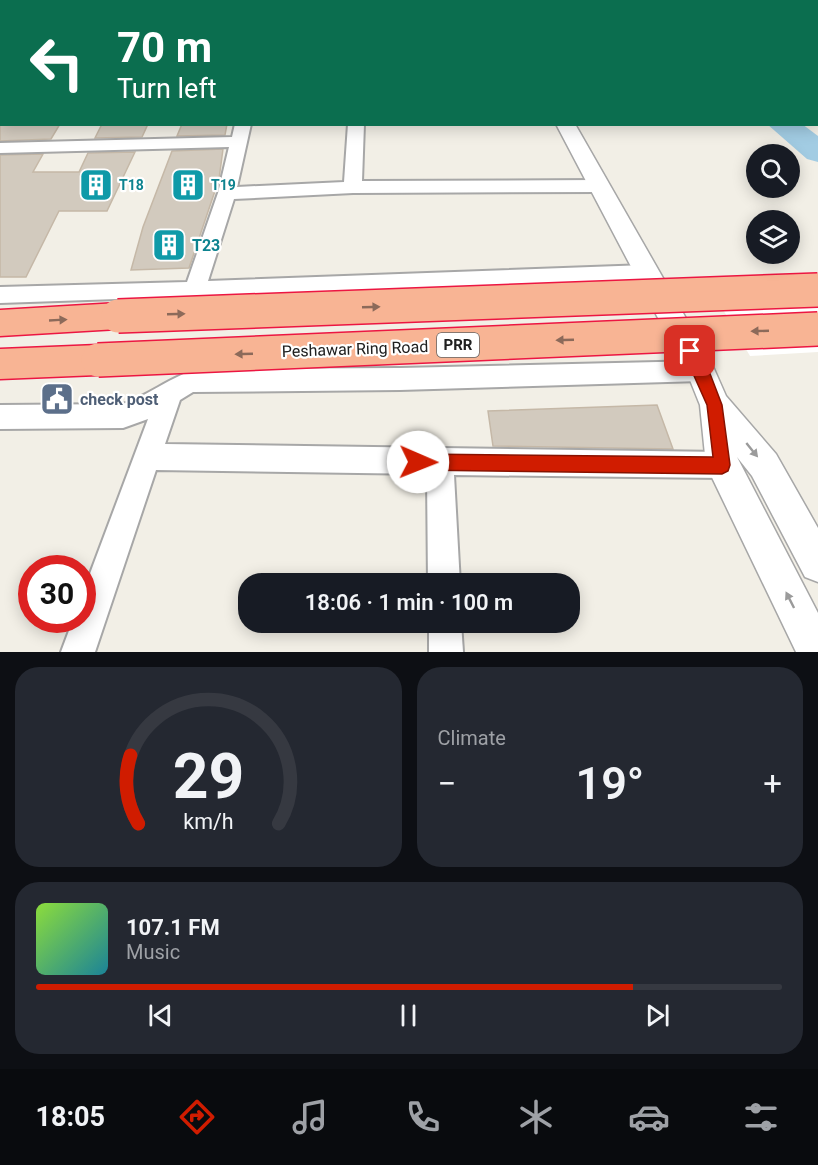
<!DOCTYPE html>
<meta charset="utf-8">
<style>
body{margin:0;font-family:Roboto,sans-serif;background:#242831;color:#f1f3f6;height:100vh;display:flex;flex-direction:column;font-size:22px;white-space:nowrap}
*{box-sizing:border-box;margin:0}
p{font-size:20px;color:#9ea1a6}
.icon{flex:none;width:33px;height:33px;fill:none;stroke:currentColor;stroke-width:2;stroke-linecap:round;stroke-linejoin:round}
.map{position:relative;height:652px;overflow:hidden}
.drawer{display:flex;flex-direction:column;gap:15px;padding:15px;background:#0d0f14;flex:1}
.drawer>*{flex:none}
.guide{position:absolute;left:0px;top:0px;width:819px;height:126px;box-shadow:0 3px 15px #0003;background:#0b6e4f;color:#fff;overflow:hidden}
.tools{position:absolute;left:746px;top:144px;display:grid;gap:12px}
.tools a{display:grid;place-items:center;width:54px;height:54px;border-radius:50%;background:#171b24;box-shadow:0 3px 15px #0003;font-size:30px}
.speed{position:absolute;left:18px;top:555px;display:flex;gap:12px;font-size:30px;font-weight:700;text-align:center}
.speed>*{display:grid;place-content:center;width:78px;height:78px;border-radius:50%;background:#171b24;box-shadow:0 3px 15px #0003;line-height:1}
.speed .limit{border:9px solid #d22;background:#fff;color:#111}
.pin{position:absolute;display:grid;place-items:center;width:51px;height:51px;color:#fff;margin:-26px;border-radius:12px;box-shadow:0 3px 9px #0006}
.me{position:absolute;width:66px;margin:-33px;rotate:91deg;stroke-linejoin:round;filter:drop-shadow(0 0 4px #0008)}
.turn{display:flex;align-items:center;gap:21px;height:126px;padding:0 18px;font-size:27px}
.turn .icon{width:78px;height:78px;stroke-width:2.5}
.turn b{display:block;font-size:42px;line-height:51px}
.big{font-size:45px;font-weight:600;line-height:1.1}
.drawer .widget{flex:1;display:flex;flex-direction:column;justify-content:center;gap:9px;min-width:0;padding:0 21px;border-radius:24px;background:#242831}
.drawer .dial{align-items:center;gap:0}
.dial svg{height:156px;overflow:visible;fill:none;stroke:#363941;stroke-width:7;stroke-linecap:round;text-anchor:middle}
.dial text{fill:#f1f3f6;stroke:none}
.song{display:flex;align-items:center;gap:18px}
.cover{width:72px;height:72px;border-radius:9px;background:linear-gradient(135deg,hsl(90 70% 55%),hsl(190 70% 35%))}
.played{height:6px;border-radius:3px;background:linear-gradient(90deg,#d01c00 80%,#363941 80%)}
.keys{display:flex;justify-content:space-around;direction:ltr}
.heat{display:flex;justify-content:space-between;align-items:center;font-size:33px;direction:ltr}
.drawer .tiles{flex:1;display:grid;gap:15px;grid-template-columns:1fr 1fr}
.widget:last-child{grid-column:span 2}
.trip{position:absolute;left:238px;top:573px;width:342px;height:60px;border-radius:24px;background:#171b24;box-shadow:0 3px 15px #0003;font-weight:600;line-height:60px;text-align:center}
.tabs{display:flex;height:96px;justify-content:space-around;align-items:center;background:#090b0e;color:#9ea1a6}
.tabs .icon{width:42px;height:42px}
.tabs .active{color:#d01c00}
.tabs b{font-size:27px;color:#f1f3f6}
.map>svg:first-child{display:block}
</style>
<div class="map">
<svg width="818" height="652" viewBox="0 0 818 652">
<rect width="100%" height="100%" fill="#f2efe6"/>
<polygon fill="#fff" points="818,278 818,352 750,356 707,282"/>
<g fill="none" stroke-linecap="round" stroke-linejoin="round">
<g fill="#a2cce3" fill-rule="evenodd">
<polygon points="613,0 635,0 636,2 613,2"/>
<polygon points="767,124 802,124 818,136 818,162 807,159"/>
</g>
</g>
<g fill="#d2cabe" stroke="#c5b8a7" stroke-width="1.5">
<polygon points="0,124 60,124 51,139 0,141"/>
<polygon points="102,124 148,124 142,137 95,138"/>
<polygon points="182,124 227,124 225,135 177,136"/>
<polygon points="223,149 219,179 189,268 131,270 143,227 172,151"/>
<polygon points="135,152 107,211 59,211 26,277 0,277 0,155 43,154 33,172 79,172 88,153"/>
<polygon points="657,405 673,449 493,446 488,411"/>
</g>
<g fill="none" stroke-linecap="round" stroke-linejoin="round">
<defs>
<g id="minor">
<polygon points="61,0 73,0 60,2"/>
<polygon points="268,0 280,0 267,2"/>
<rect x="356" y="0" width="12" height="2"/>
<polygon points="762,0 775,0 777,2 763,2"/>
<rect x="0" y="5" width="2" height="8"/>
<polygon points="0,72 2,72 0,82"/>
<polygon points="235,124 251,124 237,187 344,182 348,124 364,124 362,181 599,180 605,182 608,186 605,190 599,192 353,193 234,199 208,281 646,265 653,267 656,273 653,279 646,281 0,303 0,287 187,282 218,193 229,147 0,153 0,143 232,137"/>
<path d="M701,361l8,3 4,7 -4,7 -8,3 -301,9 -207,2 -13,8 -15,44 557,8 10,4 4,9 -4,9 -10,4 -268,-3 6,109h-32l-1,-110 -271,-4 -61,182h-34l12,-32h9v-25l66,-176 -25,9 -123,1v-24l123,-1c27,-9 48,-28 75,-35l202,-1z"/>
<polygon points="429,622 461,622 463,652 429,652"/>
</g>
<g id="tertiary">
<polygon points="490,0 504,0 505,2 491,2"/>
<polygon points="556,124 575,124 711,362 726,396 776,454 818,528 818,582 805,577 752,476 737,457 818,613 818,652 796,652 706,465 700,405 688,375"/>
</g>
<g id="trunk">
<polygon points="118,303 129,307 134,316 129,325 118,329 0,336 0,310"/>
<polygon points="98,345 110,349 115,360 110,371 98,375 0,379 0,349"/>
</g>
</defs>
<use href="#minor" stroke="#a7a7a7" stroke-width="4"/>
<use href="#tertiary" stroke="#a7a7a7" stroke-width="3"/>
<use href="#trunk" stroke="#ec1642" stroke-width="3"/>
<use href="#minor" fill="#fff" fill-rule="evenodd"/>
<use href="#tertiary" fill="#fff" fill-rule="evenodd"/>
<use href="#trunk" fill="#f8b494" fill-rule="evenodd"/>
<defs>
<g id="trunk-bridge">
<polyline points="118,316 818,290"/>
<polyline points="98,360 818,329"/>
</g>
</defs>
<use href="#trunk-bridge" stroke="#ec1642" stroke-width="36" stroke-linecap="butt"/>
<use href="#trunk-bridge" stroke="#f8b494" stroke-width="33"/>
</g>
<defs><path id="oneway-solid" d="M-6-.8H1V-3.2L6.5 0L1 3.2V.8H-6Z" transform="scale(1.5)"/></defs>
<g fill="#8c6a5a">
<use href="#oneway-solid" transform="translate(371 307) rotate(-2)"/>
<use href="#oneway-solid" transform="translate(176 314) rotate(-2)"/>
<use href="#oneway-solid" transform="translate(58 320) rotate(-3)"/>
<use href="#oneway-solid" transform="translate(760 331) rotate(178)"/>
<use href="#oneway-solid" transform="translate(565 340) rotate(178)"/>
<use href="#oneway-solid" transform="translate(244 354) rotate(178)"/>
</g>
<g fill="#9b9b9b">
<use href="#oneway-solid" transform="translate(752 450) rotate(51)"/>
<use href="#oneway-solid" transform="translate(790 600) rotate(-117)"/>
</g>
<polygon fill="#d01c00" stroke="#871200" stroke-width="1.5" points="690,345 695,347 709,371 722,405 730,465 728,471 722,474 418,470 412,467 410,462 412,456 418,454 713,457 707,405 683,351 685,347"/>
<defs>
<symbol id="building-square" viewBox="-11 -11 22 22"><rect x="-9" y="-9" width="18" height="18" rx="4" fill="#0f9aa8" stroke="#fff"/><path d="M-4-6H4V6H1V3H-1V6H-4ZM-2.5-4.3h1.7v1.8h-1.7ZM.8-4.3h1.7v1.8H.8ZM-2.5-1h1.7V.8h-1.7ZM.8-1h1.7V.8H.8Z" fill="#fff"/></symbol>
<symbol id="civic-square" viewBox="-11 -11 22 22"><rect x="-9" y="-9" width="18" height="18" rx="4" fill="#5c6f8a" stroke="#fff"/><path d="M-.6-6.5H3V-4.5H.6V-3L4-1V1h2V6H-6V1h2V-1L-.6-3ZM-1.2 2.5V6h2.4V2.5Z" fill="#fff"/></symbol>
</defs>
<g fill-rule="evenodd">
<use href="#building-square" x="77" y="166" width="38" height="38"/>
<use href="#building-square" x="169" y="166" width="38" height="38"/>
<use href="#building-square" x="150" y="226" width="38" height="38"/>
<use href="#civic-square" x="38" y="380" width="38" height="38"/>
</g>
<g text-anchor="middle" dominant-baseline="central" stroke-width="4.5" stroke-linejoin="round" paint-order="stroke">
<g font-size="14" font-weight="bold" fill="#0d838f" stroke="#fff" text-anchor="start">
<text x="119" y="185">T18</text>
<text x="211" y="185">T19</text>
</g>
<rect fill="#fff" stroke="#636363" stroke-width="1.5" x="437" y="333" width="42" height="24" rx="4.5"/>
<g font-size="15" font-weight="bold" fill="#202020">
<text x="458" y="345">PRR</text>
</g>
<g font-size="16" font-weight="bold" fill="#0d838f" stroke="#fff" text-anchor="start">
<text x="192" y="245">T23</text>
</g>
<g font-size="16" fill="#202020" stroke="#fff">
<text transform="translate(355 349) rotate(-2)">Peshawar Ring Road</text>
</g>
<g font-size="16" font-weight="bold" fill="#4e5e75" stroke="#fff" text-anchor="start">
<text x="80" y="399">check post</text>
</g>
</g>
</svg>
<div class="tools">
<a><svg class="icon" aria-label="search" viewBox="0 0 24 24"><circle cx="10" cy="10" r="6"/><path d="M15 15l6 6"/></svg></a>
<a><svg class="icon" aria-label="layers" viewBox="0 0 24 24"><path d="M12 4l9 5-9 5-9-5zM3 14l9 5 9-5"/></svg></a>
</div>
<div class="speed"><div class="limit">30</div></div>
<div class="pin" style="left:690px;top:351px;background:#d93025"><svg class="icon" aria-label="arrive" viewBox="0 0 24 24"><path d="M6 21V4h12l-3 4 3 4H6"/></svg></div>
<svg class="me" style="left:418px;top:462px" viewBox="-20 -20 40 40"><circle r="19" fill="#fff"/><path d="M0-13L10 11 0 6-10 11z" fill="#d01c00"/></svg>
<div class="trip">18:06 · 1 min · 100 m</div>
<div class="guide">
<div class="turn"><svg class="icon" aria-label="left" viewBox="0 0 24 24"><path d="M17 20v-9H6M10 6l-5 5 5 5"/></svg><div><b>70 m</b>Turn left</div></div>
</div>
</div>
<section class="drawer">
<div class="tiles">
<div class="widget dial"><svg viewBox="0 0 100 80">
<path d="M14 69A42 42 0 1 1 86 69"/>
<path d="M14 69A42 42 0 0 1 10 34" stroke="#d01c00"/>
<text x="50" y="56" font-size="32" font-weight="700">29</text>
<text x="50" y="72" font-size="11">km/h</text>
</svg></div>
<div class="widget"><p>Climate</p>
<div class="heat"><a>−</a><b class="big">19°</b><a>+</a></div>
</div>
<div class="widget">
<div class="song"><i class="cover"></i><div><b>107.1 FM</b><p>Music</p></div></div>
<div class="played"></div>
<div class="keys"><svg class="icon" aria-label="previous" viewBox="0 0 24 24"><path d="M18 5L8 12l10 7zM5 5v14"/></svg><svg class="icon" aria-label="pause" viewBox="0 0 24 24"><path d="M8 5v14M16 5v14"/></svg><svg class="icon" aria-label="next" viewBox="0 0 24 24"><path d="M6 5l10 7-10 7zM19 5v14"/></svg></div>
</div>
</div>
</section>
<nav class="tabs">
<b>18:05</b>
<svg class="icon active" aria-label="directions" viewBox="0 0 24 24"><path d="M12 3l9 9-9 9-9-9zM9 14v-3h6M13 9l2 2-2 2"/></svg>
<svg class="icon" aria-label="music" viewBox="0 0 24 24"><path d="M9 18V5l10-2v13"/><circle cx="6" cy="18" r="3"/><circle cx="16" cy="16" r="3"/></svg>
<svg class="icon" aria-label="phone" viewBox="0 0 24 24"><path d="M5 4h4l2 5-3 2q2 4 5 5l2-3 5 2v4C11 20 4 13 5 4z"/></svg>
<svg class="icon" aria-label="climate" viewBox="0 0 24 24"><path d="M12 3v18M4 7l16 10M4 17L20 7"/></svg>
<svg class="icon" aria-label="car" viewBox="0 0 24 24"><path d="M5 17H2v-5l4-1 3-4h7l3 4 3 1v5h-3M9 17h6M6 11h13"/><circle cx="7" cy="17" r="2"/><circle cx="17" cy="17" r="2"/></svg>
<svg class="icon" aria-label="filters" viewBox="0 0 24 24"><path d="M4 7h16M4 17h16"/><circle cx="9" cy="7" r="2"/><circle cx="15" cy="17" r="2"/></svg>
</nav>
